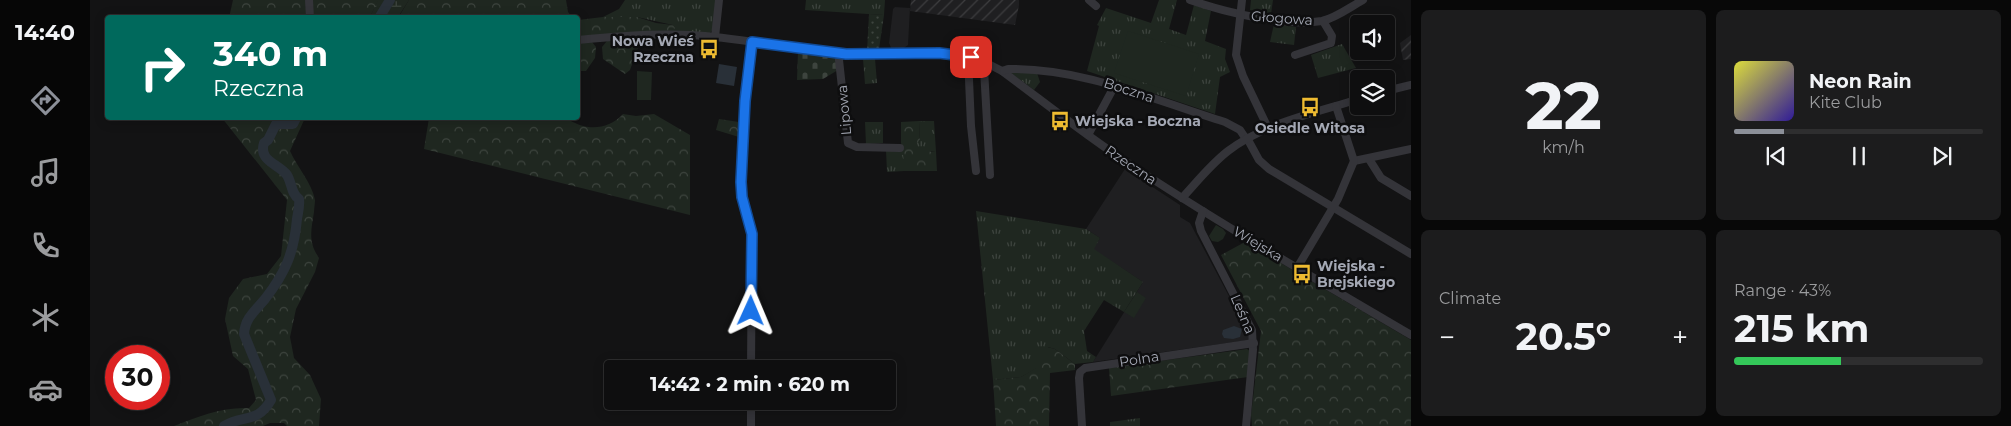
<!DOCTYPE html>
<meta charset="utf-8">
<style>
body{margin:0;font-family:Montserrat,sans-serif;background:#1c1c1d;color:#f1f3f6;height:100vh;display:flex;flex-direction:column;font-size:19px;white-space:nowrap}
*{box-sizing:border-box;margin:0}
p{font-size:16px;color:#9b9c9e}
.icon{flex:none;width:28px;height:28px;fill:none;stroke:currentColor;stroke-width:2;stroke-linecap:round;stroke-linejoin:round}
.map{position:relative;flex:1;overflow:hidden}
.drawer{display:flex;flex-direction:column;gap:10px;padding:10px;background:#080808;width:600px}
.drawer>*{flex:none}
.top-card{position:absolute;left:15px;top:15px;width:475px;height:105px;border-radius:5px;box-shadow:0 2px 12px #0003,0 0 0 1px #2e2e2f;background:#00695c;color:#fff;overflow:hidden}
.tools{position:absolute;left:1260px;top:15px;display:grid;gap:10px}
.tools a{display:grid;place-items:center;width:45px;height:45px;border-radius:5px;background:#0e0e0f;box-shadow:0 2px 12px #0003,0 0 0 1px #2e2e2f;font-size:25px}
.speed{position:absolute;left:15px;top:345px;display:flex;gap:10px;font-size:25px;font-weight:700;text-align:center}
.speed>*{display:grid;place-content:center;width:65px;height:65px;border-radius:50%;background:#0e0e0f;box-shadow:0 2px 12px #0003,0 0 0 1px #2e2e2f;line-height:1}
.speed .limit{border:8px solid #d22;background:#fff;color:#111}
.pin{position:absolute;display:grid;place-items:center;width:42px;height:42px;color:#fff;margin:-21px;border-radius:10px;box-shadow:0 2px 8px #0006}
.me{position:absolute;width:55px;margin:-28px;rotate:1deg;stroke-linejoin:round;filter:drop-shadow(0 0 4px #0008)}
.turn{display:flex;align-items:center;gap:18px;height:105px;padding:0 25px;font-size:22px}
.turn .icon{width:65px;height:65px;stroke-width:2.5}
.turn b{display:block;font-size:35px;line-height:42px}
.big{font-size:38px;font-weight:700;line-height:1.1}
.drawer .widget{flex:1;display:flex;flex-direction:column;justify-content:center;gap:8px;min-width:0;padding:0 18px;border-radius:8px;background:#1c1c1d}
.drawer .dial{align-items:center;gap:0}
.dial b{font-size:65px;line-height:1}
.song{display:flex;align-items:center;gap:15px}
.cover{width:60px;height:60px;border-radius:8px;background:linear-gradient(135deg,hsl(60 70% 55%),hsl(250 70% 35%))}
.played{height:5px;border-radius:2px;background:linear-gradient(90deg,#8c9099 20%,#2e2e2f 20%)}
.keys{display:flex;justify-content:space-around;direction:ltr}
.heat{display:flex;justify-content:space-between;align-items:center;font-size:28px;direction:ltr}
.charge{height:8px;border-radius:4px;background:linear-gradient(90deg,#34c759 43%,#2e2e2f 0)}
.drawer .tiles{flex:1;display:grid;gap:10px;grid-template-columns:repeat(2,1fr)}
.trip{position:absolute;left:514px;top:360px;width:292px;height:50px;border-radius:5px;background:#0e0e0f;box-shadow:0 2px 12px #0003,0 0 0 1px #2e2e2f;font-weight:700;line-height:50px;text-align:center}
main{display:flex;flex:1;min-height:0}
.tab-bar{display:flex;flex-direction:column;width:90px;justify-content:space-around;align-items:center;background:#060606;color:#9b9c9e}
.tab-bar .icon{width:35px;height:35px}
.tab-bar .active{color:#8c9099}
.tab-bar b{font-size:22px;color:#f1f3f6}
.map>svg:first-child{display:block}
</style>
<main>
<nav class="tab-bar">
<b>14:40</b>
<svg class="icon active" aria-label="directions" viewBox="0 0 24 24"><path d="M12 3l9 9-9 9-9-9zM9 14v-3h6M13 9l2 2-2 2"/></svg>
<svg class="icon" aria-label="music" viewBox="0 0 24 24"><path d="M9 18V5l10-2v13"/><circle cx="6" cy="18" r="3"/><circle cx="16" cy="16" r="3"/></svg>
<svg class="icon" aria-label="phone" viewBox="0 0 24 24"><path d="M5 4h4l2 5-3 2q2 4 5 5l2-3 5 2v4C11 20 4 13 5 4z"/></svg>
<svg class="icon" aria-label="climate" viewBox="0 0 24 24"><path d="M12 3v18M4 7l16 10M4 17L20 7"/></svg>
<svg class="icon" aria-label="car" viewBox="0 0 24 24"><path d="M5 17H2v-5l4-1 3-4h7l3 4 3 1v5h-3M9 17h6M6 11h13"/><circle cx="7" cy="17" r="2"/><circle cx="17" cy="17" r="2"/></svg>
</nav>
<div class="map">
<svg width="1321" height="426" viewBox="0 0 1321 426">
<defs>
<pattern id="industrial-furrows" width="10" height="10" patternUnits="userSpaceOnUse" patternTransform="scale(1.25)"><rect width="10" height="10" fill="#1f1f21"/><path d="M-1 1l2-2M0 10L10 0M9 11l2-2" fill="none" stroke="#3d3d3f"/></pattern>
<pattern id="grass-tufts" width="24" height="20" patternUnits="userSpaceOnUse" patternTransform="scale(1.25)"><rect width="24" height="20" fill="#1f2720"/><path d="M3 7l-1-3M5 7V3M7 7l1-3M15 17l-1-3M17 17v-4M19 17l1-3" fill="none" stroke="#3d443e"/></pattern>
<pattern id="forest-crowns" width="20" height="18" patternUnits="userSpaceOnUse" patternTransform="scale(1.25)"><rect width="20" height="18" fill="#1f2720"/><path d="M2 6a3 3 0 1 1 6 0M12 15a3 3 0 1 1 6 0" fill="none" stroke="#3d443e"/></pattern>
<pattern id="wetland-marsh" width="20" height="14" patternUnits="userSpaceOnUse" patternTransform="scale(1.25)"><rect width="20" height="14" fill="#1f2720"/><path d="M1 5h8M5 5V1M11 12h8M15 12V8" fill="none" stroke="#3d443e"/></pattern>
<pattern id="cemetery-stones" width="16" height="16" patternUnits="userSpaceOnUse" patternTransform="scale(1.25)"><rect width="16" height="16" fill="#1f2720"/><path d="M2 7V4a2 2 0 0 1 4 0v3zM10 15v-3a2 2 0 0 1 4 0v3z" fill="#3d443e"/></pattern>
<pattern id="garden-dots" width="8" height="8" patternUnits="userSpaceOnUse" patternTransform="scale(1.25)"><rect width="8" height="8" fill="#1f2720"/><path d="M2 2h.1M6 6h.1" fill="none" stroke="#3d443e" stroke-width="1.8" stroke-linecap="round"/></pattern>
</defs>
<rect width="100%" height="100%" fill="#131314"/>
<g fill="#1f1f21">
<polygon points="805,7 820,8 818,45 811,50 802,50 799,43 803,9"/>
<polygon points="1035,169 1090,205 1090,217 1100,223 1156,328 1159,340 1003,362 1053,282 1003,249 1010,238 996,229"/>
</g>
<g fill="url(#industrial-furrows)">
<polygon points="821,0 929,0 929,5 925,25 820,11"/>
<polygon points="1321,35 1321,59 1313,60 1310,43"/>
</g>
<g fill="url(#grass-tufts)">
<polygon points="535,0 626,0 623,29 620,33 582,31 583,25 547,17 513,17 529,9"/>
<polygon points="716,0 795,0 794,15 715,10"/>
<polygon points="1069,0 1087,0 1079,29 1096,35 1104,5 1121,11 1115,41 1136,49 1135,59 1140,72 1130,77 1125,114 997,71 1009,26 1007,25 1016,8 1061,23"/>
<polygon points="1161,0 1183,0 1181,14 1160,10"/>
<polygon points="1184,24 1206,27 1204,45 1180,42"/>
<polygon points="1252,44 1266,68 1228,78 1221,55"/>
<polygon points="773,59 785,59 787,83 775,84"/>
<polygon points="923,70 947,73 950,82 944,90 921,73"/>
<polygon points="829,121 844,121 846,152 814,149 814,171 797,172 796,150 813,149 811,143 830,143"/>
<polygon points="775,122 793,122 793,143 776,144"/>
<polygon points="886,211 996,229 1010,238 1004,249 1053,282 1034,312 1014,300 994,331 997,351 1006,357 1003,362 985,364 965,349 958,347 947,368 931,377 903,380"/>
<polygon points="1126,225 1133,229 1136,233 1133,239 1128,242 1122,241 1119,236"/>
<polygon points="1050,418 1050,426 1020,426 1020,422"/>
</g>
<g fill="url(#forest-crowns)">
<polygon points="143,0 288,0 288,1 280,17 139,18"/>
<polygon points="319,0 476,0 478,12 482,17 308,18"/>
<polygon points="513,17 547,17 566,23 583,25 585,28 582,31 490,43 502,42 506,47 505,58 496,71 488,71 488,20"/>
<polygon points="533,40 544,42 548,48 540,70 535,74 513,59 512,47 517,41"/>
<path d="M533,114l13,2 18,-2 36,21v80l-266,-66 5,-31h137c19,13 41,13 57,-4z"/>
<path d="M132,118h83l-15,33c7,16 22,32 25,49 0,4 -1,8 -1,12 -3,19 -6,30 5,46l-4,14 -19,37 -6,28 4,21 16,17 11,24 -2,27h-32l-3,-3h-14l-7,3h-89c26,-10 47,-19 75,-18l7,-8 -8,-31 -15,-13 -8,-37 4,-21 14,-19 24,-5 14,-18 6,-56z"/>
<polygon points="629,119 649,122 649,137 626,130"/>
<polygon points="829,121 830,143 811,143 811,122"/>
<polygon points="813,149 837,149 841,152 846,152 847,171 814,171"/>
<polygon points="1155,242 1321,340 1321,426 1162,426 1161,415 1171,331 1131,255"/>
<polygon points="957,347 965,349 985,364 985,370 960,373 959,426 906,426 903,380 931,377 946,368"/>
<polygon points="1157,349 1160,351 1158,377 1021,396 1019,368"/>
</g>
<polygon fill="url(#wetland-marsh)" points="288,0 319,0 308,17 280,17"/>
<polygon fill="url(#cemetery-stones)" points="708,52 746,57 748,70 733,79 707,80"/>
<polygon fill="url(#garden-dots)" points="779,14 794,15 789,49 777,51"/>
<g fill="#1f2720">
<polygon points="1038,31 1109,54 1096,96 1024,73"/>
<polygon points="547,71 562,72 561,100 547,100"/>
<polygon points="1047,292 1056,298 1044,318 1034,312"/>
</g>
<g fill="#293038">
<polygon points="629,64 647,67 644,86 626,83"/>
<polygon points="1144,326 1152,329 1150,337 1143,339 1134,338 1132,334 1133,330"/>
</g>
<g fill="none" stroke-linecap="round" stroke-linejoin="round">
<g stroke="#293038" stroke-width="10">
<polyline points="289,18 300,0"/>
<path d="M134,426c20,-12 33,-2 47,-26l-27,-66c1,-16 11,-23 21,-35 21,-27 29,-47 32,-80 1,-7 3,-13 2,-20 -8,-5 -7,-16 -12,-24 -8,-11 -29,-14 -23,-32l4,-3 8,-16h17l3,-6"/>
</g>
<g stroke="#343439" stroke-width="8">
<polyline points="219,0 220,18"/>
<polyline points="999,0 1006,6"/>
<path d="M1100,0c34,12 96,27 132,21 14,-3 28,-14 41,-21"/>
<polyline points="1152,0 1146,55 1153,76 1178,128"/>
<polyline points="625,37 629,0"/>
<path d="M488,40c37,-4 76,-7 113,-5 52,3 103,15 155,19 56,5 103,-13 156,17 42,31 83,64 126,92 92,61 188,116 283,172"/>
<polyline points="750,54 749,60 758,143 767,147 810,148"/>
<polyline points="1205,55 1241,43 1242,36 1233,21"/>
<polyline points="878,56 881,126 886,171"/>
<polyline points="897,63 894,69 900,175"/>
<path d="M912,71l6,-2c77,-1 145,31 217,53l15,8 6,9"/>
<polyline points="1296,91 1321,85"/>
<polyline points="998,135 1025,85"/>
<polyline points="1157,138 1169,160 1179,169 1321,254"/>
<polyline points="1279,159 1291,178 1321,196"/>
<polyline points="1264,161 1321,149"/>
<path d="M1092,198c15,-16 28,-33 46,-47 37,-28 87,-38 131,-52"/>
<polyline points="1113,211 1109,223 1111,231 1162,330 1163,350 1156,426"/>
<polyline points="1207,268 1248,199 1264,161 1246,106"/>
<polyline points="661,369 662,234 652,197 651,182 655,101 662,42"/>
<polyline points="661,426 661,401"/>
<polyline points="992,426 989,378 990,372 995,368 1164,343"/>
</g>
</g>
<g fill="none" stroke-linecap="round" stroke-linejoin="round">
<defs>
<polyline id="route" points="661,311 662,234 652,197 651,182 655,101 662,42 756,54 849,53 881,57"/>
</defs>
<use href="#route" stroke="#114b97" stroke-width="12"/>
<use href="#route" stroke="#1a73e8" stroke-width="9"/>
</g>
<defs>
<symbol id="bus-bare" viewBox="-9 -9 18 18"><path d="M-5-6H5V4H4V6H2V4H-2V6H-4V4H-5ZM-3.5-4V0h7V-4ZM-3.5 1.2v1.5H-2V1.2ZM2 1.2v1.5H3.5V1.2Z" fill="#eebb31" stroke="#0e0e0f" stroke-width="2.5" paint-order="stroke"/></symbol>
</defs>
<g fill-rule="evenodd">
<use href="#bus-bare" x="605" y="35" width="28" height="28"/>
<use href="#bus-bare" x="1206" y="93" width="28" height="28"/>
<use href="#bus-bare" x="956" y="107" width="28" height="28"/>
<use href="#bus-bare" x="1198" y="260" width="28" height="28"/>
</g>
<g text-anchor="middle" dominant-baseline="central" stroke-width="5" stroke-linejoin="round" paint-order="stroke">
<g font-size="14" fill="#a4a8b4" stroke="#0e0e0f">
<text transform="translate(1192 18) rotate(4)">Głogowa</text>
<text transform="translate(1039 90) rotate(18)">Boczna</text>
<text transform="translate(754 110) rotate(-95)">Lipowa</text>
<text transform="translate(1041 165) rotate(34)">Rzeczna</text>
<text transform="translate(1168 244) rotate(31)">Wiejska</text>
<text transform="translate(1153 314) rotate(67)">Leśna</text>
<text transform="translate(1049 359) rotate(-9)">Polna</text>
</g>
<g font-size="14" font-weight="bold" fill="#a4a8b4" stroke="#0e0e0f" text-anchor="start">
<text x="604" y="41" text-anchor="end">Nowa Wieś<tspan x="604" dy="16">Rzeczna</tspan></text>
<text x="985" y="121">Wiejska - Boczna</text>
<text x="1220" y="128" text-anchor="middle">Osiedle Witosa</text>
<text x="1227" y="266">Wiejska -<tspan x="1227" dy="16">Brejskiego</tspan></text>
</g>
</g>
</svg>
<div class="tools">
<a><svg class="icon" aria-label="sound" viewBox="0 0 24 24"><path d="M4 9h4l5-4v14l-5-4H4zM17 9q2 3 0 6"/></svg></a>
<a><svg class="icon" aria-label="layers" viewBox="0 0 24 24"><path d="M12 4l9 5-9 5-9-5zM3 14l9 5 9-5"/></svg></a>
</div>
<div class="speed"><div class="limit">30</div></div>
<div class="pin" style="left:881px;top:57px;background:#d93025"><svg class="icon" aria-label="arrive" viewBox="0 0 24 24"><path d="M6 21V4h12l-3 4 3 4H6"/></svg></div>
<svg class="me" style="left:661px;top:311px" viewBox="-20 -20 40 40"><path d="M0-17L14 15 0 8-14 15z" fill="#1a73e8" stroke="#fff" stroke-width="4"/></svg>
<div class="trip">14:42 · 2 min · 620 m</div>
<div class="top-card">
<div class="turn"><svg class="icon" aria-label="right" viewBox="0 0 24 24"><path d="M7 20v-9h11M14 6l5 5-5 5"/></svg><div><b>340 m</b>Rzeczna</div></div>
</div>
</div>
<section class="drawer">
<div class="tiles">
<div class="widget dial"><b>22</b><p>km/h</p></div>
<div class="widget">
<div class="song"><i class="cover"></i><div><b>Neon Rain</b><p>Kite Club</p></div></div>
<div class="played"></div>
<div class="keys"><svg class="icon" aria-label="previous" viewBox="0 0 24 24"><path d="M18 5L8 12l10 7zM5 5v14"/></svg><svg class="icon" aria-label="pause" viewBox="0 0 24 24"><path d="M8 5v14M16 5v14"/></svg><svg class="icon" aria-label="next" viewBox="0 0 24 24"><path d="M6 5l10 7-10 7zM19 5v14"/></svg></div>
</div>
<div class="widget"><p>Climate</p>
<div class="heat"><a>−</a><b class="big">20.5°</b><a>+</a></div>
</div>
<div class="widget"><p>Range · 43%</p><b class="big">215 km</b><div class="charge"></div></div>
</div>
</section>
</main>
